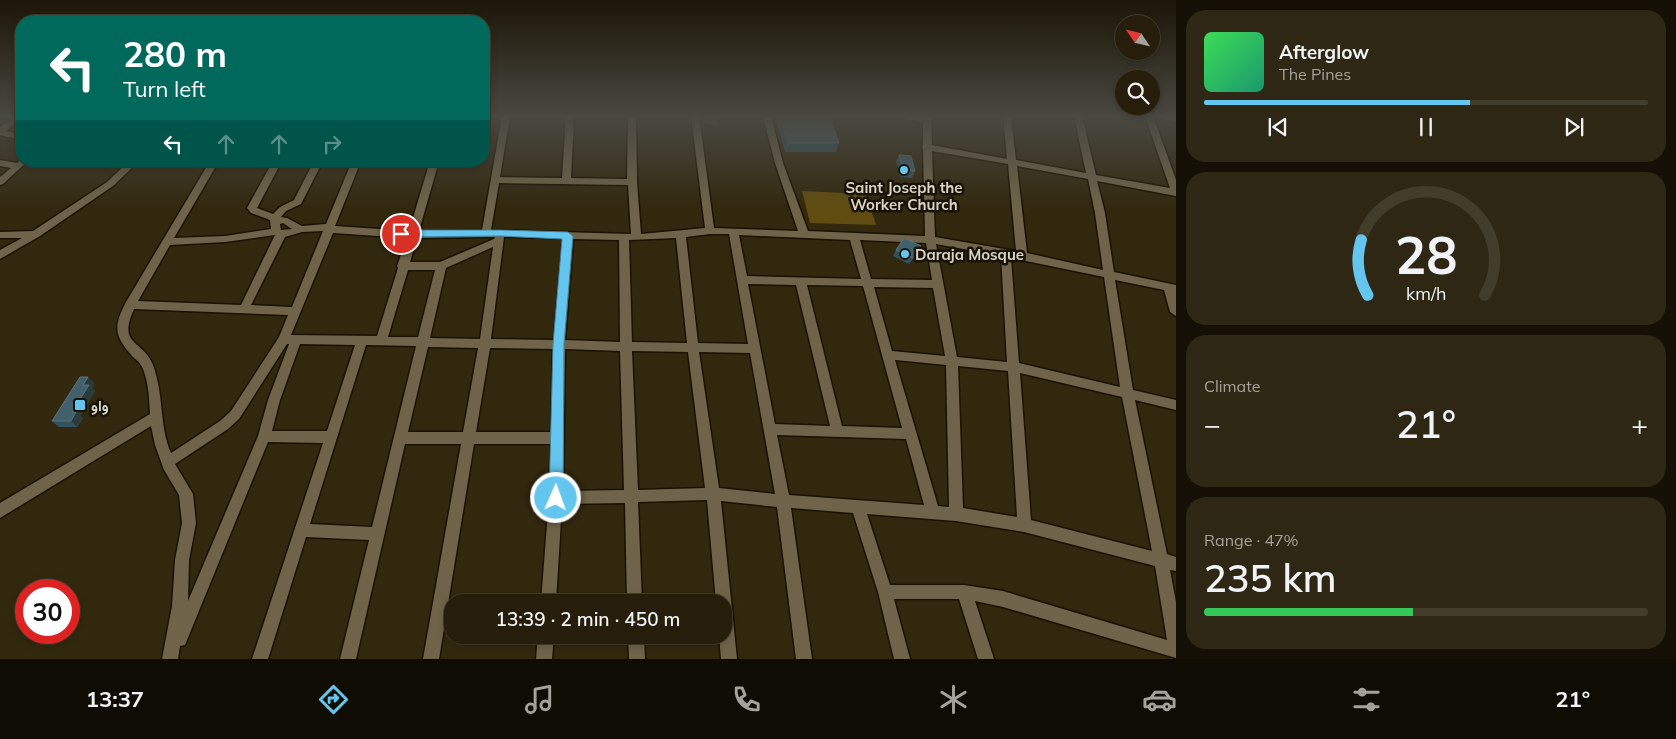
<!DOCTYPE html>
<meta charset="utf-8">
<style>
body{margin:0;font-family:Mulish,Vazirmatn,sans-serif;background:#2e2713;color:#f1f3f6;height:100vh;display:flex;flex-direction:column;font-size:19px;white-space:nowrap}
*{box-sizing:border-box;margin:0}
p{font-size:16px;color:#a4a29c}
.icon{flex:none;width:28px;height:28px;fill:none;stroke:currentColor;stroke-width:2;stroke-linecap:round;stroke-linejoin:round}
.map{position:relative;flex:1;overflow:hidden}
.details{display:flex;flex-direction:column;gap:10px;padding:10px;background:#151006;width:500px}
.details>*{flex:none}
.hud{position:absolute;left:15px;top:15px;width:475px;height:152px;border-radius:20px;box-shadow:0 2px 8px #0003,0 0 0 1px #423c2b;background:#00695c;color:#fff;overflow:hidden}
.needle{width:32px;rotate:305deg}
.controls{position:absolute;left:1115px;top:15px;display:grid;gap:10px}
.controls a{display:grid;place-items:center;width:45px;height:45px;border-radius:50%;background:#261e0a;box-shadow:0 2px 8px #0003,0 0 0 1px #423c2b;font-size:25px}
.speed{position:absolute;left:15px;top:579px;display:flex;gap:10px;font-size:25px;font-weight:700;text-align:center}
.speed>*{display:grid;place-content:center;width:65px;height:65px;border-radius:50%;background:#261e0a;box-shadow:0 2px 8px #0003,0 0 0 1px #423c2b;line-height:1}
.speed .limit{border:8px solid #d22;background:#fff;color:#111}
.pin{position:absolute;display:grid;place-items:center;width:42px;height:42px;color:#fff;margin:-21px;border:2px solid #fff;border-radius:50%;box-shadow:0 1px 5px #0007}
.me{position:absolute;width:55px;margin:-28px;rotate:2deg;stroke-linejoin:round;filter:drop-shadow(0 0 4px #0008)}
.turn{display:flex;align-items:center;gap:18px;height:105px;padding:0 25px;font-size:22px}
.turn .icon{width:65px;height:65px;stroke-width:2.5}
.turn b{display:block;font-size:35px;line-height:42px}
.lanes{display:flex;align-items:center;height:48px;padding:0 25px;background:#0003;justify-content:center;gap:25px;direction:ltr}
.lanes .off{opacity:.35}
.big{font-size:38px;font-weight:600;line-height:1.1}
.details .tile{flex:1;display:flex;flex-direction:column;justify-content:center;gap:8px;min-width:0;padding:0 18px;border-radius:20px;background:#2e2713}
.details .dial{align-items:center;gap:0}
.dial svg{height:130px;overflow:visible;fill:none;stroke:#423c2b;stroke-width:7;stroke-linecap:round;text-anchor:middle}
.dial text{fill:#f1f3f6;stroke:none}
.song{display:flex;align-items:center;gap:15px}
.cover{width:60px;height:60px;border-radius:8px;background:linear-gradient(135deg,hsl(130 70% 55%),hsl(160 70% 35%))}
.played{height:5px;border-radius:2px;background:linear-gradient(90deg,#64c5ee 60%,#423c2b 60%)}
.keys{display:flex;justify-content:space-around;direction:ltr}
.heat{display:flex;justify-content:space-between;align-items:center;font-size:28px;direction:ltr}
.charge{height:8px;border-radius:4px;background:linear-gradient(90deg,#34c759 47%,#423c2b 0)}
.trip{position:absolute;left:444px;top:594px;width:288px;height:50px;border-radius:20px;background:#261e0a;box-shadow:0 2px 8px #0003,0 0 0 1px #423c2b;font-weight:600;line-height:50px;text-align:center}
.dock{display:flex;height:80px;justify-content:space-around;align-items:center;background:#0f0c04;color:#a4a29c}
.dock .icon{width:35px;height:35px}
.dock .active{color:#64c5ee}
.dock b{font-size:22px;color:#f1f3f6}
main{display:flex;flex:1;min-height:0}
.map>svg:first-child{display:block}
</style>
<main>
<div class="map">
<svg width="1176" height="659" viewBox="0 0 1176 659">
<rect width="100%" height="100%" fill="#32280e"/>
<polygon fill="#604c10" points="802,191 866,194 876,225 810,223"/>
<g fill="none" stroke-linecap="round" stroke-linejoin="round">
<defs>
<g id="minor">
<polygon points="14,116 21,116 21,118 6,131 21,134 21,140 0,135 0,127"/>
<path d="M502,116h8l-10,61 62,1 4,-62h8l-3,62 56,1 1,-63h8l1,66 4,52 64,-6 -14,-112h8l15,112 84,3 -23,-68 -12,-47h8l12,47 25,68 117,5 -2,-87 -1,-2 1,-2v-23l-22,-4 -4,-2h34l1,29 75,14 -4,-43h8l5,44 70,13 -12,-57h8l14,59 74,13 -25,-72h8l23,64v16l-79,-15 8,32 9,59 62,13v31l-6,-4 -6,-22 -49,-10 18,110 43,10v10l-41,-10 32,154 9,3v14l-6,-1 6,32v56l-173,-51 -28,-6 19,58h-16l-19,-60h-65l16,60h-16l-16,-67 -25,-79 -62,-5 21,151h-16l-19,-152 -56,-6 16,158h-16l-2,-24h3v-33h-6l-9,-102 -69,2 4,100h-15l-2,-99 -63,1 -6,98h-15l8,-104 2,-54h-77l-35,215h-16l38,-215h-56l-49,215h-16l29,-119 -63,-3 -38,122h-16l71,-216 -55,-1 -83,203 -5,1 -2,13h-16l10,-53 3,-46 7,-37 -3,-28 -15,-25 -9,-25 -4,-19 -151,92v-15l150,-89c-1,-15 -1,-30 -7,-45 -2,-5 -6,-9 -10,-12 -19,-21 -20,-30 -7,-55l84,-141h9l-45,77 51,-2 46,-7 -1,-9 -19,-7 -4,-5 26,-47h9l-25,47 16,6 7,-7 14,-7 20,-39h9l-22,43 -15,7 -5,6 6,1 15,8 24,-2 26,-63h9l-26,65 74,5 21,-70h9l-20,70 63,-1zM932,151l76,13 8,87 -81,-14zM1017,166l71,13 7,34 8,57 -76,-17zM499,183l129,2 3,49 -140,-4zM283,223l9,6 -11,1 -1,-6zM323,231l-31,76 -41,-2 34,-68 17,-5zM333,233l74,5 -10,28 1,2 -21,68 -86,-1zM710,234h19l19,110 -50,-1 -12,-106zM275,235l-34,70 -103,-4 32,-56 55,-3zM739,235l111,5 11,39 -114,-3zM495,237l-1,2 -54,23h-30l7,-24zM504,237l59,1 -9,102 -63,-1zM676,238l11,105 -55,-1 -3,-102zM573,239l46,1 1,102 -55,-2zM860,240l66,3 6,37 -61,-1zM936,244l65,12 6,106 -50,-5zM493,247l-13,92 -50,-1 16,-70zM1011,258l93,19 16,110 -101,-24zM408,270h27l-17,67h-30zM748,284l48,1 34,141 -55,-2zM807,285l56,1 39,142 -60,-2zM874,287l59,1 12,68 -53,-5zM134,309l154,6 -9,22 -48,74 -11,10 -49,32c-12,-28 -7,-59 -18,-88 -10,-26 -36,-18 -19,-56zM287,344h2l-21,56 -10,36 -70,165 1,-41 7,-37 -3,-29 -18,-30 53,-35 11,-10zM300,344l55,1 -28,86h-55l8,-31zM366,345l50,1 -44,181 -62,-3zM428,347l50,1 -15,84h-55zM490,348l63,1 -2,83h-75zM565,349l55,2 4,139 -61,1zM632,351l56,1 17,136 -67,2zM699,352l51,1 25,141 -56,-6zM895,360l51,5 3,142 -11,-1zM958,366l50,5 9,146 -54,-9zM1020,373l102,24 30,154 -121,-31zM777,435l129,4 18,66 -135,-10zM867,514l89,7 68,11 131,34 12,74 -164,-49 -39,-6h-74z"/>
<polygon points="1156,116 1176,117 1176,121 1157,118"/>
<polygon points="21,159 21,161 28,161 3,184 0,185 0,177 11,168 0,166 0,160 17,163"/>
<polygon points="129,161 139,161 113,186 40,236 0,259 0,250 22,238 0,238 0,232 33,231 107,182"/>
<polygon points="538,635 554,635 552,659 536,659"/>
<polygon points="628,635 644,635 645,659 629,659"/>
</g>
</defs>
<use href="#minor" stroke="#1a1100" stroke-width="3"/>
<use href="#minor" fill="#6f6449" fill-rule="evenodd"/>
</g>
<g fill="#305360">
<polygon points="704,116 717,116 718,125 705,124"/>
<polygon points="775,116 829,116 839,143 836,152 785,152"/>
<polygon points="899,155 915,171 912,178 901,177 896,161"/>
<polygon points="896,250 918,252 909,264 893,256"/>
<polygon points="94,383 92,388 95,391 80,416 83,418 77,427 59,427 52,421"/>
</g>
<polygon fill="#293c3b" points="88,377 94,383 92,388 95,391 80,416 83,418 77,427 71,421 72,412 83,385"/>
<g fill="#42606b" stroke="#5a7279">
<polygon points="705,116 717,116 718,123 705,122"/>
<polygon points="780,116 829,116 839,143 788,143"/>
<polygon points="899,155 911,156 915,171 904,171"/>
<polygon points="904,238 921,246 913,258 896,250"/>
<polygon points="80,377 88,377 83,385 89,385 72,412 76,412 71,421 52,421"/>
</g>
<linearGradient id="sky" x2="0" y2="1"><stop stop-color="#1c1608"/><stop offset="0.56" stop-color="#494841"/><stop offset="1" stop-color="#494841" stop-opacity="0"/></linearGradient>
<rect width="1176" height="208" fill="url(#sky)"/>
<polygon fill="#64c5ee" stroke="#41809b" points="401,230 500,230 568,232 573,236 564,344 563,498 561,503 556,504 551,503 549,498 553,344 562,239 500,236 401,237 396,234"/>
<g fill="#64c5ee" stroke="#161207" stroke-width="2">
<circle cx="904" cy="170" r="5"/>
<circle cx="905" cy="254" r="5"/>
<rect x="74" y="399" width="12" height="12" rx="2.5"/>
</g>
<g text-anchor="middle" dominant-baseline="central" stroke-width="5" stroke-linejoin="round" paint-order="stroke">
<g font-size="15" font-weight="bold" fill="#d9d3c4" stroke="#161207" text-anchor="start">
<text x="904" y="187" text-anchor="middle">Saint Joseph the<tspan x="904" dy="17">Worker Church</tspan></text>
<text x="915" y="254">Daraja Mosque</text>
<text x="91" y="405">واو</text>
</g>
</g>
</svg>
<div class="controls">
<a><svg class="needle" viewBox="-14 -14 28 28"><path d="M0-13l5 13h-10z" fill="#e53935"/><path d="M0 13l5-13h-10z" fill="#a4a29c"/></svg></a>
<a><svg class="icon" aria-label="search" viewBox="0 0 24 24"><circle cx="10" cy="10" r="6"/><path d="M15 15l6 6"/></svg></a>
</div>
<div class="speed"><div class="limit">30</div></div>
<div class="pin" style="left:401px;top:234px;background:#d93025"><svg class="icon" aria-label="arrive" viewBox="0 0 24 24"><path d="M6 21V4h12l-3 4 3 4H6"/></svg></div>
<svg class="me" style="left:556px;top:498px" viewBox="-20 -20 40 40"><circle r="17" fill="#64c5ee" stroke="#fff" stroke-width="3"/><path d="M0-11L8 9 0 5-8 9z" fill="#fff"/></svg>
<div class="trip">13:39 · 2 min · 450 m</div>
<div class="hud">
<div class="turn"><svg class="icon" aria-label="left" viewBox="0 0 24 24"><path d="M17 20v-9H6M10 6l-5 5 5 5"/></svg><div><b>280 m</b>Turn left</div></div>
<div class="lanes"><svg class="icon" aria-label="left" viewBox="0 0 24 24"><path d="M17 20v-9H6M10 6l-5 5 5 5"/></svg><svg class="icon off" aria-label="ahead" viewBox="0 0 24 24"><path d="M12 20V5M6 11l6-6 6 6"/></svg><svg class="icon off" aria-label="ahead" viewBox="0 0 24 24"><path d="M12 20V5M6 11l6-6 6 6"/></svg><svg class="icon off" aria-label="right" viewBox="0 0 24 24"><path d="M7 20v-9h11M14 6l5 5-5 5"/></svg></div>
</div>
</div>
<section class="details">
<div class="tile">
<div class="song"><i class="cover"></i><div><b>Afterglow</b><p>The Pines</p></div></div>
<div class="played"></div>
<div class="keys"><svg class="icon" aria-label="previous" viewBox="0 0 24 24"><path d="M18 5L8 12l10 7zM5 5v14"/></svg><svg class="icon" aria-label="pause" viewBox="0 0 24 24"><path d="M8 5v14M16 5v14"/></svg><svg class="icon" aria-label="next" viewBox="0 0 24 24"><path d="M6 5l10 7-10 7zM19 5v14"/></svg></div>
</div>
<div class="tile dial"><svg viewBox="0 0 100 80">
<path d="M14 69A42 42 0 1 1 86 69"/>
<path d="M14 69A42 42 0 0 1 10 35" stroke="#64c5ee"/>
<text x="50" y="56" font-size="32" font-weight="700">28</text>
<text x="50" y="72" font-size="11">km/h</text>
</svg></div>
<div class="tile"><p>Climate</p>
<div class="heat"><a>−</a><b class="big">21°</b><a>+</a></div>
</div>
<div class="tile"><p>Range · 47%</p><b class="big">235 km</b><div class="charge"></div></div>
</section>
</main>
<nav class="dock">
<b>13:37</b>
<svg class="icon active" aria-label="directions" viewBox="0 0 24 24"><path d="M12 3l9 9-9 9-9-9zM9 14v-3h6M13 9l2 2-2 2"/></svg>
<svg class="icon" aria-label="music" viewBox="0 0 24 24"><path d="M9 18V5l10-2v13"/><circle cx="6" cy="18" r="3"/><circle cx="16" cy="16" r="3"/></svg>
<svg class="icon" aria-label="phone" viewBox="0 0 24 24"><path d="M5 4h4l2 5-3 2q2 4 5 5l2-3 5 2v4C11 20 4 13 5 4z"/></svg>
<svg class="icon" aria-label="climate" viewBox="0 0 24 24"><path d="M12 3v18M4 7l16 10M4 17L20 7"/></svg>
<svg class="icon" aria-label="car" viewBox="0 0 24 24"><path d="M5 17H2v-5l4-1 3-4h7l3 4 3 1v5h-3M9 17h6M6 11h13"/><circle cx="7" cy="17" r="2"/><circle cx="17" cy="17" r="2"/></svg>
<svg class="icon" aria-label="filters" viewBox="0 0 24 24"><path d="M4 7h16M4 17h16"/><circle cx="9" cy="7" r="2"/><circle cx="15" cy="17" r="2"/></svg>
<b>21°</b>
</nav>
